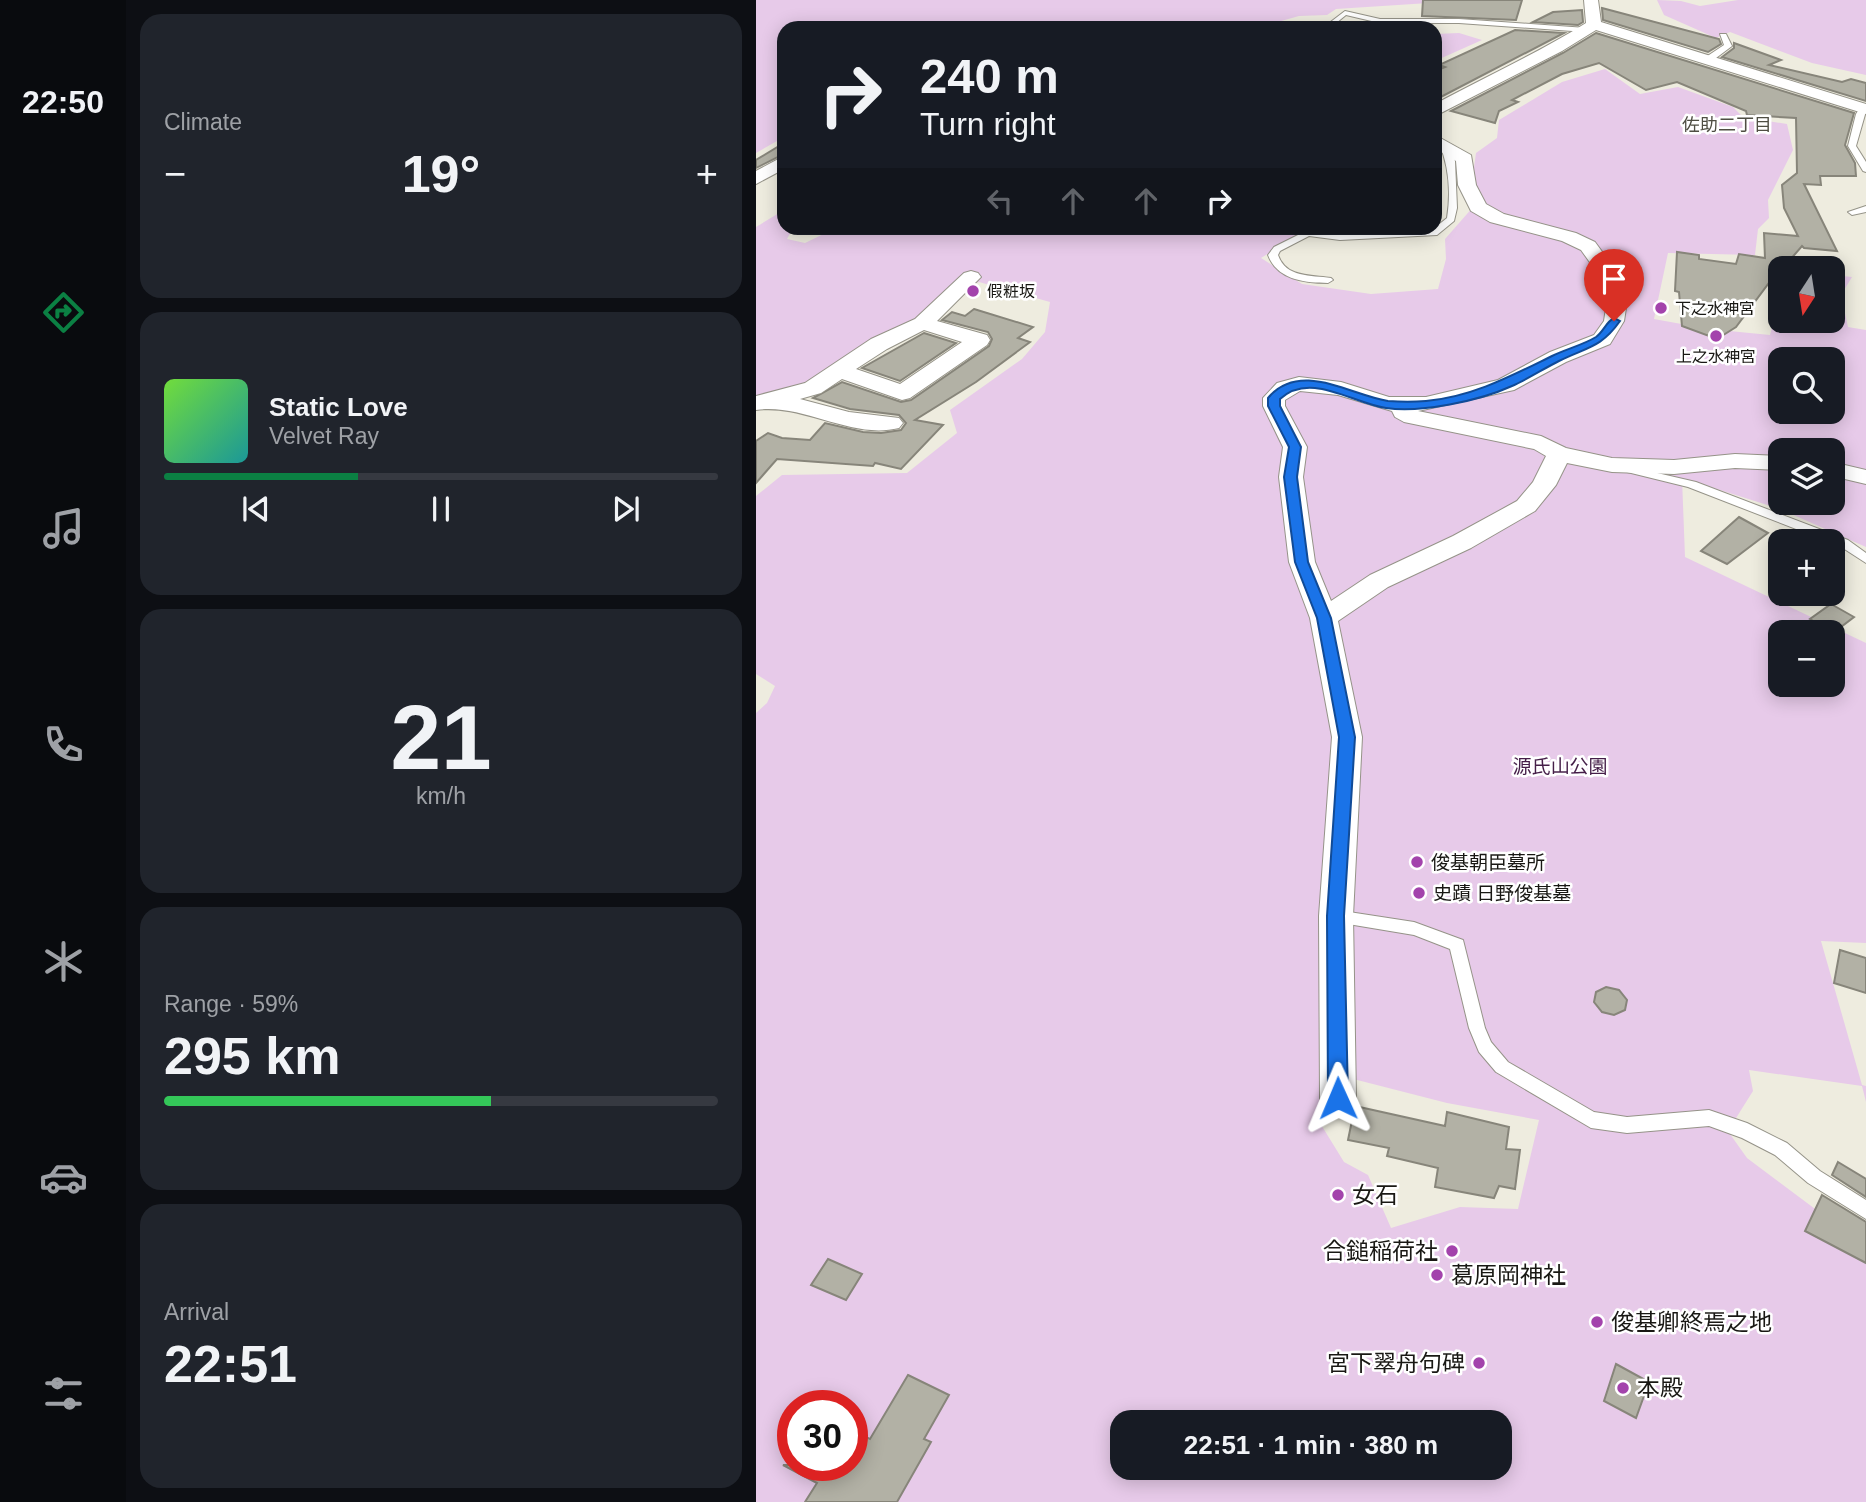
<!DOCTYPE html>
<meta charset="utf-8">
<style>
body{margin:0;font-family:Helvetica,"Noto Sans JP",sans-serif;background:#20242c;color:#f1f3f6;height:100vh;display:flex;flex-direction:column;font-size:26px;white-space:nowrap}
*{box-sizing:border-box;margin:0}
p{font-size:23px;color:#9ea1a6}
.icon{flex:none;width:38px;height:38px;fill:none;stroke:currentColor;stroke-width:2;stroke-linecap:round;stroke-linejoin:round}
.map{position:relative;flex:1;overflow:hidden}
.panel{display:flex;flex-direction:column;gap:14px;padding:14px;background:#0d0f14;width:630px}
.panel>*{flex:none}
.guide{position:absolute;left:21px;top:21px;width:665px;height:214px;border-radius:21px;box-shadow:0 4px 18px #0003;background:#171b24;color:#f1f3f6;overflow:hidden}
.needle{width:46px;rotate:192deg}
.buttons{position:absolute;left:1012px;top:256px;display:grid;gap:14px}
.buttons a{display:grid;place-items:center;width:77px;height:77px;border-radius:14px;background:#171b24;box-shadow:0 4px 18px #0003;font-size:35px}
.speed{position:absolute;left:21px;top:1390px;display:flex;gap:14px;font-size:35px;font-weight:700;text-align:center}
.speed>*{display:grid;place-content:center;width:91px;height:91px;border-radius:50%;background:#171b24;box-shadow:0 4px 18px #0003;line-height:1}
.speed .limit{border:10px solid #d22;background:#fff;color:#111}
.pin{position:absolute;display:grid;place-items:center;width:60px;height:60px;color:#fff;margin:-72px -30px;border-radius:50% 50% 50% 0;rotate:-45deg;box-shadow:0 0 7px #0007}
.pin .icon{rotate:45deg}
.me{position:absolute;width:77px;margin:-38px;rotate:359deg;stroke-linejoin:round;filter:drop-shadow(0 0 5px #0008)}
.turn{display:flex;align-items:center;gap:24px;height:147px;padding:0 28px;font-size:32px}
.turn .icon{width:91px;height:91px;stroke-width:2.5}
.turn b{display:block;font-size:49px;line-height:60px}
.lanes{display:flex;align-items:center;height:66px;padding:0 28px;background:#0003;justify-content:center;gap:35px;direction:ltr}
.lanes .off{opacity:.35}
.big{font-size:52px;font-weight:800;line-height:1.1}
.panel .tile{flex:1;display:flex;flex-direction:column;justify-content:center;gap:10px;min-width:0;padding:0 24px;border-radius:21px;background:#20242c}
.panel .dial{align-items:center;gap:0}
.dial b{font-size:91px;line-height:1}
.song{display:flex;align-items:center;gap:21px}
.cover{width:84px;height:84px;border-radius:10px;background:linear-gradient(135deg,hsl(100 70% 55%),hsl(180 70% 35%))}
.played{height:7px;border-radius:4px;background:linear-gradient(90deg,#0b8043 35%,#363941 35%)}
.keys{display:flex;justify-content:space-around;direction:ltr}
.heat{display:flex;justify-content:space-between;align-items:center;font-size:38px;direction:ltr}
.charge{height:10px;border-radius:5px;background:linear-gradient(90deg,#34c759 59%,#363941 0)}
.trip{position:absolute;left:354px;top:1410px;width:402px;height:70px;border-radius:21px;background:#171b24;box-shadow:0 4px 18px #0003;font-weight:800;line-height:70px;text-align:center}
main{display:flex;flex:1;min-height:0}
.tabs{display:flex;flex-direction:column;width:126px;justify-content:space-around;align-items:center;background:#090b0e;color:#9ea1a6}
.tabs .icon{width:49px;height:49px}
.tabs .active{color:#0b8043}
.tabs b{font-size:32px;color:#f1f3f6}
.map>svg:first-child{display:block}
</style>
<main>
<nav class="tabs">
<b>22:50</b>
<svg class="icon active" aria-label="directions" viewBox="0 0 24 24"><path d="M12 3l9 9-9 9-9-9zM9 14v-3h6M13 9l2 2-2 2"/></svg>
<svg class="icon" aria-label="music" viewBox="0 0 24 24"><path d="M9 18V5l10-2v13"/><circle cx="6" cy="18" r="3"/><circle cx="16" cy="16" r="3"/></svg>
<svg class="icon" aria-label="phone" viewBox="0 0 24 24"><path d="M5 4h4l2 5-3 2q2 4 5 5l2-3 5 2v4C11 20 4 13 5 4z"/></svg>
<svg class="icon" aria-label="climate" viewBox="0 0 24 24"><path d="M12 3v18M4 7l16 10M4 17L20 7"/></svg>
<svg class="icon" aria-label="car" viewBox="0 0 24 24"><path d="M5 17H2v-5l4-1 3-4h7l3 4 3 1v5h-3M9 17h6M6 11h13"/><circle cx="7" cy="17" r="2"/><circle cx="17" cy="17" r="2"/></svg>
<svg class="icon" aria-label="filters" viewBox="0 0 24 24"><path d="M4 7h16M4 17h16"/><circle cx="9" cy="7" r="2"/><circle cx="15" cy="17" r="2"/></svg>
</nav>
<section class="panel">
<div class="tile"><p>Climate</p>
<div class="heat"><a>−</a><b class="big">19°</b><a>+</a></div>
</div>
<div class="tile">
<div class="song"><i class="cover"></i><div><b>Static Love</b><p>Velvet Ray</p></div></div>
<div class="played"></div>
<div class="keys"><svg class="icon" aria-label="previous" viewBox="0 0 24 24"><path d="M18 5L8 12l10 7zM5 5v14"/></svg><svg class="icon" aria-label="pause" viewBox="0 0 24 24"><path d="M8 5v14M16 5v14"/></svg><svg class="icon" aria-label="next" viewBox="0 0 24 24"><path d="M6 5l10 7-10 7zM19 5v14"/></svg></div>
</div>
<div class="tile dial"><b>21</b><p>km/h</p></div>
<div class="tile"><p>Range · 59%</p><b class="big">295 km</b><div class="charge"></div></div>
<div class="tile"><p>Arrival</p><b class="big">22:51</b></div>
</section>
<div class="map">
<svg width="1110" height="1502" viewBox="0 0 1110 1502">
<rect width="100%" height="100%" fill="#eeecdf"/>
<g fill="#e7cae9" fill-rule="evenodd">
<polygon points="0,0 719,0 580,9 571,15 543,16 518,23 470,22 466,28 28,28 28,137 0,153"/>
<polygon points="901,0 925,1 944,6 982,0 1110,0 1110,75 1056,63 974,32 960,38 908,15"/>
<polygon points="703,33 726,40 679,61 679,34"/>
<path d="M849,69l35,25 38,-7 55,20 10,10 44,7 6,26 -25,50 1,18 -11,11 -3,26 -87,-2 -14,66 55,10 61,6 10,-38v23h52v-45l20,2 -11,18 7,32 18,3v217l-86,-38 -98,-31 3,79 181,86v300l-45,-2 41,144 4,1v16l-4,-16 -113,-16 4,21 -22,35 -6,1 22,31 119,89v255h-1110v-789l11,-10 8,-17 -19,-12v-178l26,-21 125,-2 50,-40 -7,-23 72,-51 23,-27 5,-30 -71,-20 -15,5 -114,80 -94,38v-178l28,-17v18h9l-6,11 18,4 31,-15h473l-48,30 41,26 69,10 67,-5 8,-30 -1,-20 29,-33 -1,-31 3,-22 21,-15 2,-18 63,-38zM1024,359h52v52h-52zM1024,450h52v52h-52zM1024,632h52v52h-52zM570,1072l121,31 92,17 -21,89 -58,-2 -69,21 -23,-53 -24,-13 -24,-39zM37,1405h59v60h-59zM366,1423h378v45h-378z"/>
</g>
<g fill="#b2b1a5" stroke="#87857a" stroke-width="2">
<polygon points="667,0 766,0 760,20 666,16"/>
<polygon points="846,8 963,39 965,44 952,52 847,20"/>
<polygon points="826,10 827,22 822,25 777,22 797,12"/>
<polygon points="759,30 808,33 679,100 679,71 689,67 683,65"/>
<polygon points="840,33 1098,113 1089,145 1099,163 1100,176 1064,176 1065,185 1048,184 1081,251 1048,248 1046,246 1027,268 1024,268 980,327 961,339 926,326 923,292 919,291 921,252 943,255 943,259 980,264 983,254 1009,258 1008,233 1042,236 1028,208 1026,185 1041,173 1040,118 991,115 990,111 921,82 890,90 843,63 806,74 756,100 762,102 743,111 739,123 695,111 807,53"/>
<polygon points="978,43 1025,60 1013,65 1086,82 1095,79 1110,83 1110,101 966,57 978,48"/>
<polygon points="28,143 28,154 0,168 0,160"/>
<polygon points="218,309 277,327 262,338 274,342 220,382 159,420 187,425 145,469 119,463 117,466 21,459 0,483 0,441 12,433 26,438 54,440 69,423 107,432 125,433 145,430 150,423 143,415 94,409 57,398 86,382 145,402 155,400 233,346 236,339 232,332 186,320 196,312 209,316"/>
<polygon points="168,333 200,343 144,381 106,368"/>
<polygon points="983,517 1012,533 971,564 945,551"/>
<polygon points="1075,604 1098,617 1077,633 1054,619"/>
<polygon points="1084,950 1110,958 1110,993 1078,983"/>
<polygon points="850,987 863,990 871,1000 869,1010 858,1015 846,1012 838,1002 840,992"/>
<polygon points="599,1106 689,1126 691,1112 753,1127 750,1149 764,1150 759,1189 743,1186 738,1198 679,1187 682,1168 631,1156 633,1148 592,1140"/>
<polygon points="1082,1162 1110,1179 1110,1197 1076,1175"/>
<polygon points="1066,1195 1110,1222 1110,1263 1049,1231"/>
<polygon points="72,1259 106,1274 90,1300 55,1285"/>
<polygon points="860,1364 893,1382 880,1418 848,1401"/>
<polygon points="152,1375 193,1395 168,1439 175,1442 141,1502 49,1502 61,1483 27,1465 96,1465 96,1429 114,1439"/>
</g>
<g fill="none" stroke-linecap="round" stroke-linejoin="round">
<defs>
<g id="lane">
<polygon points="589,11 624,19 703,19 830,28 834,30 830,32 703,23 624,23 590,15 574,28 527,28 531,26 572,24"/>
<polygon points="964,34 970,34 976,46 956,61 950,61 950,57 968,45"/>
<polygon points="1105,106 1110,106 1110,111 1100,146 1110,162 1110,172 1107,171 1092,146 1100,114"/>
<path d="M687,141l4,2 8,18 2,47 -3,13 -17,14 -97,5 -31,-4 -29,15 -2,4c8,23 33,20 53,23l2,2 -5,3c-23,0 -51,-3 -60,-28l6,-8 34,-17 32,4 92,-4 15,-12c4,-25 2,-52 -8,-75z"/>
<polygon points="1110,206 1110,212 1096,215 1092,212"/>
<polygon points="871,466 940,482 1092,540 1110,553 1110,563 1076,541 1071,541 932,487 867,471 865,469"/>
<polygon points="580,910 658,922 707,940 729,1028 735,1042 752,1062 838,1112 871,1117 953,1110 991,1123 1031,1143 1064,1171 1110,1200 1110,1219 1052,1183 1019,1155 986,1138 953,1126 871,1133 835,1128 740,1072 723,1052 713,1028 694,949 658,935 574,921 572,916 574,911"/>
</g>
<g id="street">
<path d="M828,0h14l3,22 265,82v10l-270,-84 -34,21 -127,65v-12c50,-27 103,-51 151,-81z"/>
<path d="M679,135l36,20 5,30 10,19 18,10 72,19 19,9 24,33 9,20 -4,26 -14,23 -44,18 -52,28 -96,21 123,25 25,12 46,10 62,2 61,-6 45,2v14l-45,-2 -61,6 -62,-2 -45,-9 -11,22 -21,26 -64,37 -83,39 -50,34 24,116 -9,179 3,182 -5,12 -13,5 -13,-5 -5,-12 -1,-182 13,-179 -22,-119 -21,-56 -10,-85 4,-30 -20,-41v-8l14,-15 22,-6 42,5 48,15h37l72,-17 52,-28 44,-17 10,-14 4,-26 -9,-20 -18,-25 -19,-9 -72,-19 -19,-11 -13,-26 -2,-24 -21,-13zM544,391l38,4 54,16 3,6 9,5 130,27 12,7 -13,26 -16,19 -64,35 -83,39 -39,26 -16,-39 -12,-85 4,-30 -22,-41v-6z"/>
<polygon points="28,156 28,169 0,184 0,171"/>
<path d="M215,271l7,2 3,4 -44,44 50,14 3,5 -3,5 -77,53 -8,2 -60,-21 -21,14 -21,6 49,13 50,6 4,5 -4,5c-48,12 -95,-25 -143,-18v-14l49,-13 66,-44 44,-20 49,-46zM168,330l38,12 -62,42 -44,-15 31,-20z"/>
<polygon points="1076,462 1110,470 1110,484 1076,476"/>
</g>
</defs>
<use href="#lane" stroke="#959388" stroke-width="2"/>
<use href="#street" stroke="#959388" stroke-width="2"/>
<use href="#lane" fill="#fff" fill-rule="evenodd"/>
<use href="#street" fill="#fff" fill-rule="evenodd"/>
</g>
<path fill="#1a73e8" stroke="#114b97" stroke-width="2" d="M858,318l6,3c-19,27 -33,26 -61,40 -16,8 -31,18 -47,25 -33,15 -91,27 -126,22 -34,-5 -76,-37 -106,-9v7l21,41 -4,30 11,85 23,56 24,119 -11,179 4,182 -3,6 -7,3 -7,-3 -3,-6 -1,-182 12,-179 -22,-119 -22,-56 -11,-85 5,-30 -21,-41v-8c32,-38 82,-3 120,3 12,1 27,1 38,0 46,-4 85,-25 126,-45 14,-7 31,-11 44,-19 8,-6 10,-15 18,-19z"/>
<g fill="#a343ac" stroke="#fff" stroke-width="2.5">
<circle cx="217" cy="291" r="7"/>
<circle cx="905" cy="308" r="7"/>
<circle cx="960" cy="336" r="7"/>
<circle cx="661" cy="862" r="7"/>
<circle cx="663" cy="893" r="7"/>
<circle cx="582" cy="1195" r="7"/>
<circle cx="696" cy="1251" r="7"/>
<circle cx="681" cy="1275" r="7"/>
<circle cx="841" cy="1322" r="7"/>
<circle cx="723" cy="1363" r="7"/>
<circle cx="867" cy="1388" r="7"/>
</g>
<g text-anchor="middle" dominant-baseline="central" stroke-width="5" stroke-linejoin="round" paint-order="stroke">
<g font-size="16" fill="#191814" stroke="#fff" text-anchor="start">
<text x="231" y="291">假粧坂</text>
<text x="919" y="308">下之水神宮</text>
<text x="960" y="356" text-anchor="middle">上之水神宮</text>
</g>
<g font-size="18" fill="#4f4e43" stroke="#fff">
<text x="971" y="125">佐助二丁目</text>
</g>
<g font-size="19" fill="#451e48" stroke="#fff">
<text x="804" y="766">源氏山公園</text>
</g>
<g font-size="19" fill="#191814" stroke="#fff" text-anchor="start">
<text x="675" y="862">俊基朝臣墓所</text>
<text x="677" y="893">史蹟 日野俊基墓</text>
</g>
<g font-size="23" fill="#191814" stroke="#fff" text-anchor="start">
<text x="596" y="1195">女石</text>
<text x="682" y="1251" text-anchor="end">合鎚稲荷社</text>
<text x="695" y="1275">葛原岡神社</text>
<text x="855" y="1322">俊基卿終焉之地</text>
<text x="709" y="1363" text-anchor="end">宮下翠舟句碑</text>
<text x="881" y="1388">本殿</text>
</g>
</g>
</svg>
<div class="buttons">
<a><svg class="needle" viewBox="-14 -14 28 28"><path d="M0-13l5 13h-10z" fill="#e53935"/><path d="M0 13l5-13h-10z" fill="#9ea1a6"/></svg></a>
<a><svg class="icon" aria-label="search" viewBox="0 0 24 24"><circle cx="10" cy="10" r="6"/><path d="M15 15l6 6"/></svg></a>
<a><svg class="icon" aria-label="layers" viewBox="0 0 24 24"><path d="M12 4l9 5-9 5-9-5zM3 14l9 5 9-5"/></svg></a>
<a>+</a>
<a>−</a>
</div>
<div class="speed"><div class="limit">30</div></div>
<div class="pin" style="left:858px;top:321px;background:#d93025"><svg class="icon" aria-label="arrive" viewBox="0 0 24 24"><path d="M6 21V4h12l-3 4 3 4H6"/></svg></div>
<svg class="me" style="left:582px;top:1098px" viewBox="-20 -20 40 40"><path d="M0-17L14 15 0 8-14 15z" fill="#1a73e8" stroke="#fff" stroke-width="4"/></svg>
<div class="trip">22:51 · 1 min · 380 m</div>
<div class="guide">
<div class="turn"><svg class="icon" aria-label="right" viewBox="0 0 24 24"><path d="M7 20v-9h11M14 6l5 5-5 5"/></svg><div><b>240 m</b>Turn right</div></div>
<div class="lanes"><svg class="icon off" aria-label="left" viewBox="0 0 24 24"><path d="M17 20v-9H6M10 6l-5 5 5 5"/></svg><svg class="icon off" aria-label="ahead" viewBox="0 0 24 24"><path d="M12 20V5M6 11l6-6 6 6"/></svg><svg class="icon off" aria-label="ahead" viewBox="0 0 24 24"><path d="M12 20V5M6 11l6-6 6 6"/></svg><svg class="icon" aria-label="right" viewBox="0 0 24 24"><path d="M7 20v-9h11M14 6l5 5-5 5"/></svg></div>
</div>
</div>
</main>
